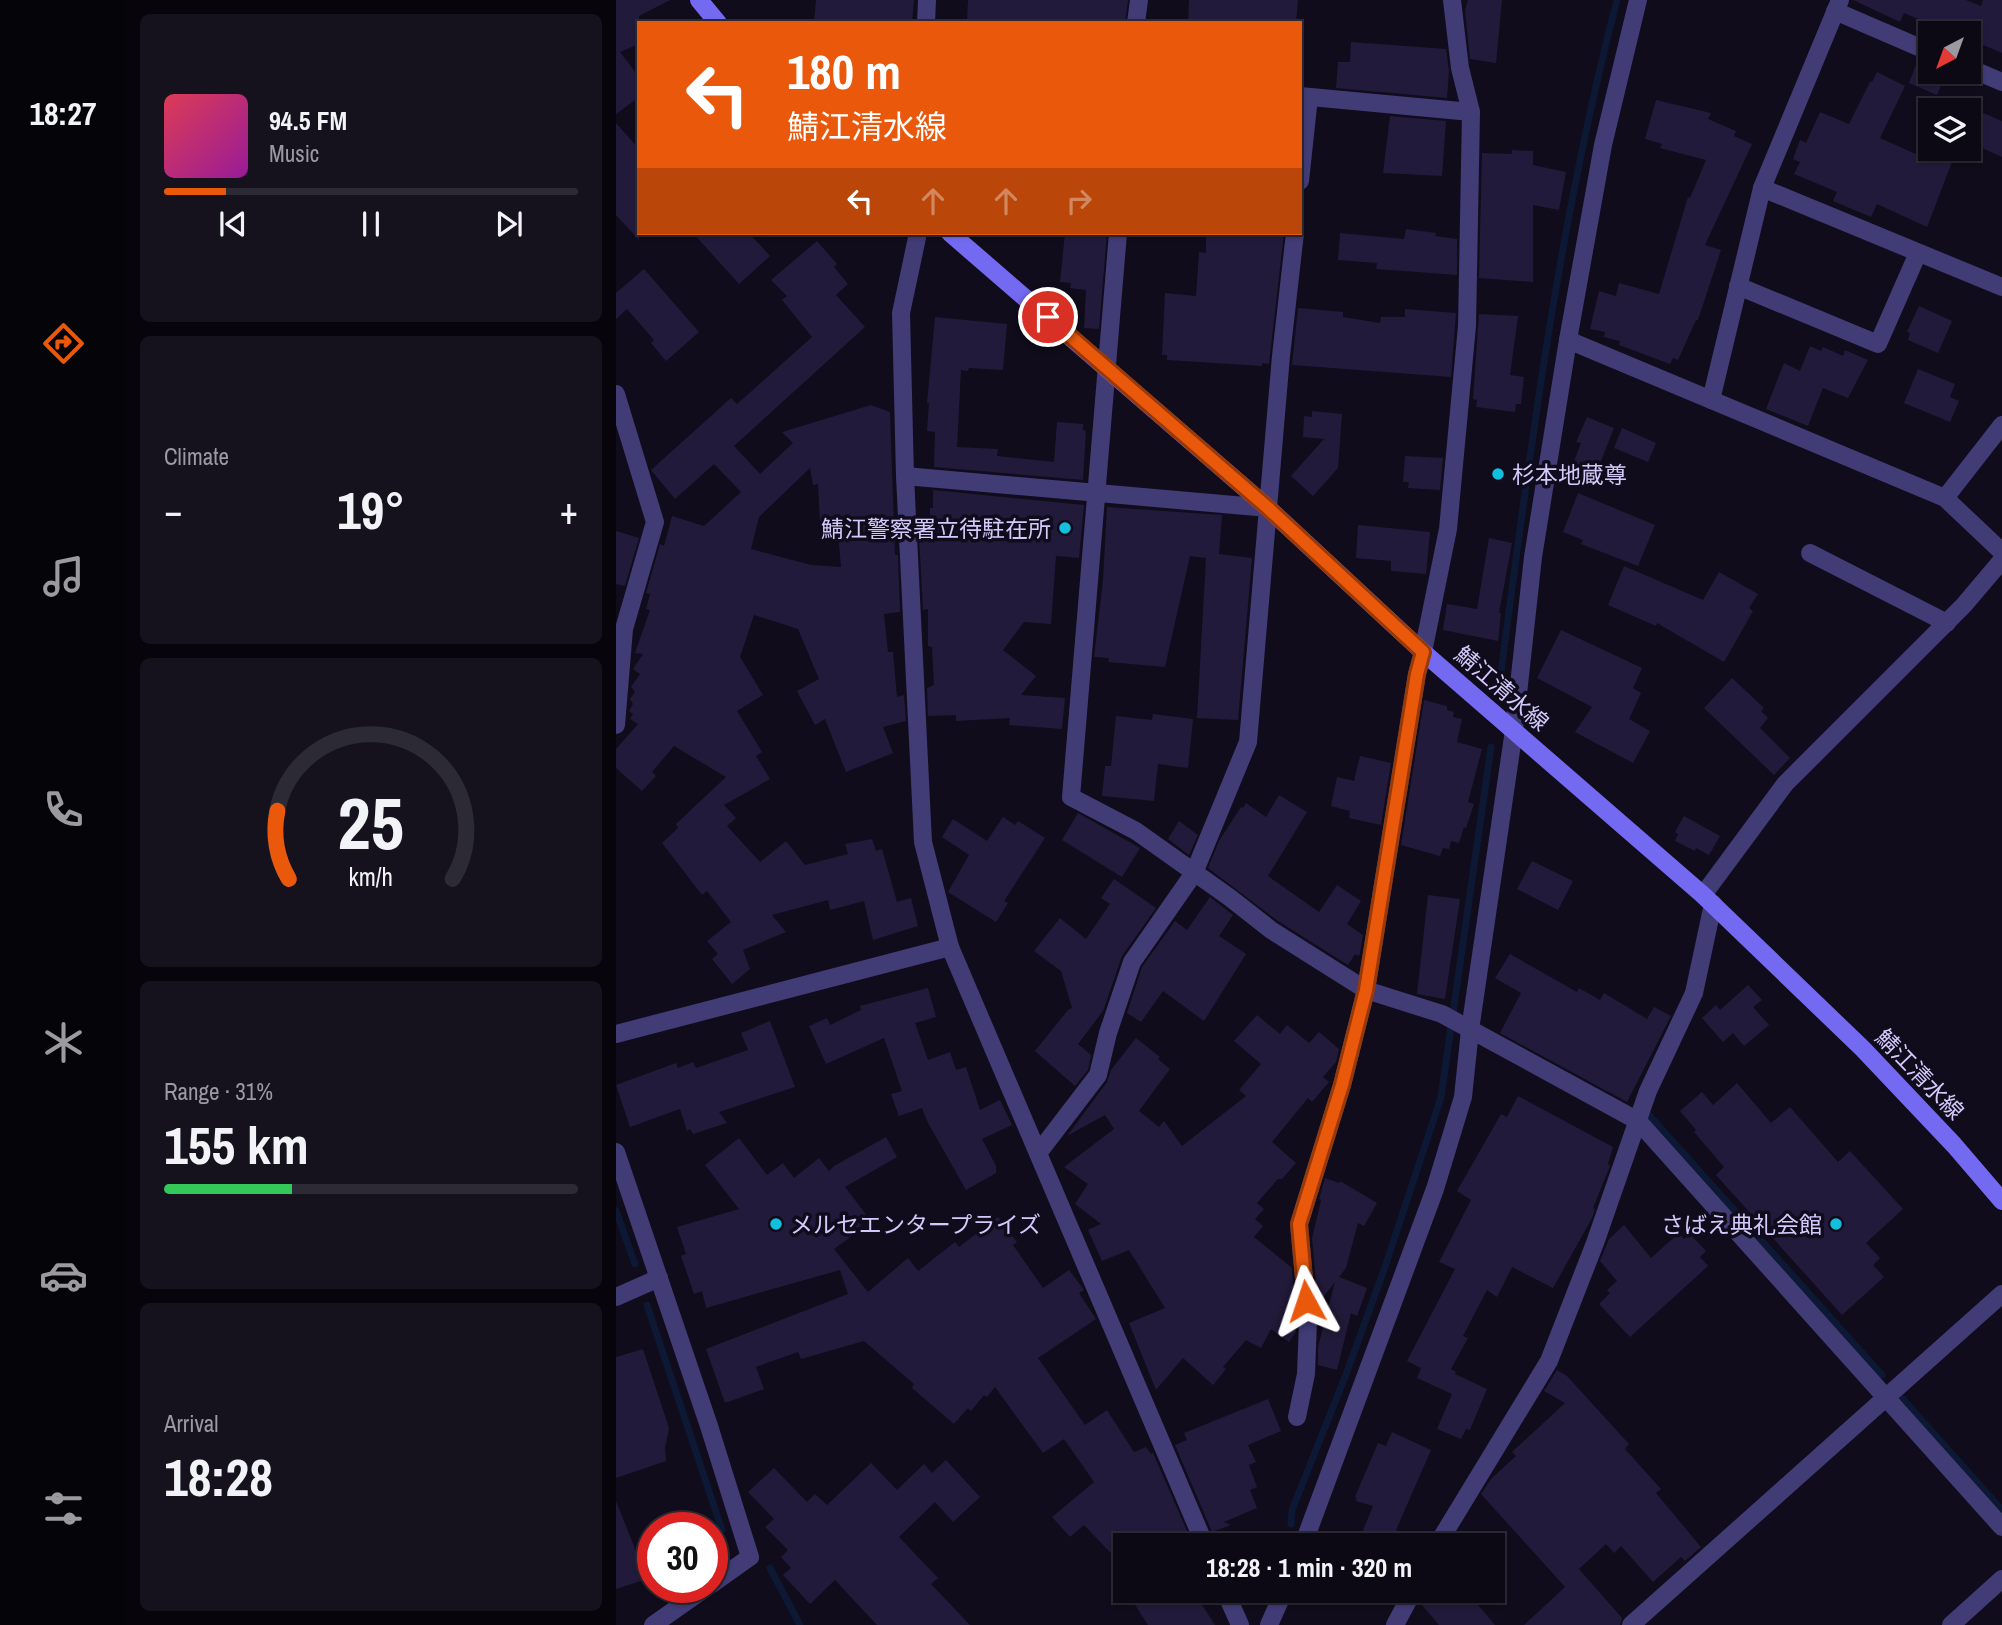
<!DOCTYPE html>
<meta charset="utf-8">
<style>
body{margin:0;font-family:"Archivo Narrow","Noto Sans JP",sans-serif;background:#15121d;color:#f1f3f6;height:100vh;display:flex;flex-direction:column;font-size:26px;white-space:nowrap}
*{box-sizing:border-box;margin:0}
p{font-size:23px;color:#9a9aa0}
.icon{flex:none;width:38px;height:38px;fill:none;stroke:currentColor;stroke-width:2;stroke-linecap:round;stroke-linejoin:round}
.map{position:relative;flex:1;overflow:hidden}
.sheet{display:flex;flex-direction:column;gap:14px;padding:14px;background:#07050b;width:490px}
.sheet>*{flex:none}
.guide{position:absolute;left:21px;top:21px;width:665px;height:214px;border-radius:0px;box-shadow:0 2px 5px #0004,0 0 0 2px #2c2a34;background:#ea580c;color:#fff;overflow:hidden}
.needle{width:46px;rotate:221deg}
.controls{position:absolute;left:1302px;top:21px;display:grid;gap:14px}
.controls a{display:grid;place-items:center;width:63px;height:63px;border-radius:0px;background:#0c0914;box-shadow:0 2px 5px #0004,0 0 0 2px #2c2a34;font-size:35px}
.speed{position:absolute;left:21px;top:1512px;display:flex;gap:14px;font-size:35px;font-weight:700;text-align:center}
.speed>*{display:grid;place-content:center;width:91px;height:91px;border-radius:50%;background:#0c0914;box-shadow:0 2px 5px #0004,0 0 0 2px #2c2a34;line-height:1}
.speed .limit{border:10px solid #d22;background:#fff;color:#111}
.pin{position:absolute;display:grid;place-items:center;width:60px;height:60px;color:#fff;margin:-30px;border:4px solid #fff;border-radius:50%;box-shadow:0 2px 7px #0007}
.me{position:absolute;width:77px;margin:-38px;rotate:355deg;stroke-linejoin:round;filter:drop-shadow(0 0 5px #0008)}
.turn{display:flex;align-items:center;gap:24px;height:147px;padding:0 35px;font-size:32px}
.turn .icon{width:91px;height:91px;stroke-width:2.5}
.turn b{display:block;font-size:49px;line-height:60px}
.lanes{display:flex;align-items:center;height:66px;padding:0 35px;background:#0003;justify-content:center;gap:35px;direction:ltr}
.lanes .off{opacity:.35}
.big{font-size:52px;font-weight:700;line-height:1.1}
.sheet .widget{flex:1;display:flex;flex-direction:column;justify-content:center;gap:10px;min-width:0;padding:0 24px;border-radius:10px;background:#15121d}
.sheet .dial{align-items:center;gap:0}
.dial svg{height:182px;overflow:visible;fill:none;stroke:#2c2a34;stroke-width:7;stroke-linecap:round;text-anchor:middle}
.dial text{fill:#f1f3f6;stroke:none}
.song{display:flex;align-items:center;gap:21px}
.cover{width:84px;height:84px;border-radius:10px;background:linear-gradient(135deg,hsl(350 70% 55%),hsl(300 70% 35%))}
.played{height:7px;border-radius:4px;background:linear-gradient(90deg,#ea580c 15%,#2c2a34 15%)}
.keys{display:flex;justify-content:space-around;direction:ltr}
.heat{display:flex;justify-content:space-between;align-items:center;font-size:38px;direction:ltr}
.charge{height:10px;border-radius:5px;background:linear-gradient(90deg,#34c759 31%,#2c2a34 0)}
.trip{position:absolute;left:497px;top:1533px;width:392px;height:70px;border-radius:0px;background:#0c0914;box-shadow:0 2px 5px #0004,0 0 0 2px #2c2a34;font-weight:700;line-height:70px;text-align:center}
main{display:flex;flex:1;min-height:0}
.menu{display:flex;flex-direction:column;width:126px;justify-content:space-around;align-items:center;background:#050408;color:#9a9aa0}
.menu .icon{width:49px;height:49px}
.menu .active{color:#ea580c}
.menu b{font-size:32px;color:#f1f3f6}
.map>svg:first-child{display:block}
</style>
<main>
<nav class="menu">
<b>18:27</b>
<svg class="icon active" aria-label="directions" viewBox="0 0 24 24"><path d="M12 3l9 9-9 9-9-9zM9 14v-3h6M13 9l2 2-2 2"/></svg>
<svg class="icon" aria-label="music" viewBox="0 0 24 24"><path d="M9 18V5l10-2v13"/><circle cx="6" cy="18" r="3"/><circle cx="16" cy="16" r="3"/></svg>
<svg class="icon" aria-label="phone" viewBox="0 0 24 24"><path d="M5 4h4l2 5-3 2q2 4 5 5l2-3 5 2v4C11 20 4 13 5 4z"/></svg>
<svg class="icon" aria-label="climate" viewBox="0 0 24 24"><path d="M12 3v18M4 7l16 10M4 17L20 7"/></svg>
<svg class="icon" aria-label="car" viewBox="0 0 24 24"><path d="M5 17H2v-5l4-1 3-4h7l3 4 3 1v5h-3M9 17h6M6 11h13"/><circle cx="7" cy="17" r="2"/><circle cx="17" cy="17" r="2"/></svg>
<svg class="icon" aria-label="filters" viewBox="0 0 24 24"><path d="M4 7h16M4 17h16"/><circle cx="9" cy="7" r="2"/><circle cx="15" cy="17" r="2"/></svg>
</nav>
<section class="sheet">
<div class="widget">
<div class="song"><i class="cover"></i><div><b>94.5 FM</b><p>Music</p></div></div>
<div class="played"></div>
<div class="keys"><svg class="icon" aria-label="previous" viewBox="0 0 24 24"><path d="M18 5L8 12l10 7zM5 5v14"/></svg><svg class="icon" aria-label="pause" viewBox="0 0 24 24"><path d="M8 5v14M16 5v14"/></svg><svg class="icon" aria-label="next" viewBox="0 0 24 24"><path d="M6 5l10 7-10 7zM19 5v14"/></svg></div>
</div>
<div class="widget"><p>Climate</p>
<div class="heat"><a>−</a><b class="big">19°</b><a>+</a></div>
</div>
<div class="widget dial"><svg viewBox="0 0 100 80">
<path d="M14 69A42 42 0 1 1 86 69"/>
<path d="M14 69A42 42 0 0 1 9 39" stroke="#ea580c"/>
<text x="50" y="56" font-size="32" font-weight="700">25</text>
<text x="50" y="72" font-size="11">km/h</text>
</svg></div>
<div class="widget"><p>Range · 31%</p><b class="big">155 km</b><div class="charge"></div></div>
<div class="widget"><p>Arrival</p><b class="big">18:28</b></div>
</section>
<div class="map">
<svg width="1386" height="1625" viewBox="0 0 1386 1625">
<rect width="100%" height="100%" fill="#100c1b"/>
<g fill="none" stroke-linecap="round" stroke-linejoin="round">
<g stroke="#0c1834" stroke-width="7">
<path d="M883,688c30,-231 59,-462 118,-688"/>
<polyline points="1034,1116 1266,1375"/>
<polyline points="0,1211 19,1264"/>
<polyline points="31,1305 106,1530"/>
<polyline points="1287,1399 1386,1510"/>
<polyline points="675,1524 676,1510 731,1372 769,1267 825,1097 875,747"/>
<polyline points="154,1568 184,1625"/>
</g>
</g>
<g fill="#221a3a" fill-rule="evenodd">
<polygon points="0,0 54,0 23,16 23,44 4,52 23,77 23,97 0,114"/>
<polygon points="200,0 298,0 296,23 198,23"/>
<polygon points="352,0 512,0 509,23 351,23"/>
<polygon points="573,0 682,0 680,23 572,23"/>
<polygon points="852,0 886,0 880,63 854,59 849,10"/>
<polygon points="1237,0 1350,0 1365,6 1367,0 1386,0 1386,53 1353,39 1353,33 1337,33 1288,13 1284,22"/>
<polygon points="735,42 830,49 833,71 831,98 720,88 722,62 734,62"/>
<polygon points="1301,62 1314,67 1314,72 1330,74 1321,95 1293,83"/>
<polygon points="1261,72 1289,86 1264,138 1304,156 1307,149 1341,149 1311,227 1261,204 1255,217 1217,201 1221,192 1178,174 1184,162 1177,159 1184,140 1190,143 1204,112 1233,124 1254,82 1256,82"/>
<polygon points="1040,100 1095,113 1092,119 1120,131 1118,136 1136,144 1089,245 1105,250 1082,320 1080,320 1062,360 1057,358 1054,364 1003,345 1004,341 988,337 989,332 974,329 983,291 1000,296 1003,283 1043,294 1072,197 1074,198 1090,160 1044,148 1046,144 1029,139"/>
<polygon points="1353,107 1386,121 1386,157 1353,142"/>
<polygon points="774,116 830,121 826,176 767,173"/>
<polygon points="0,123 23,149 23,240 0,215"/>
<polygon points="896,150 917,151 917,165 950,172 943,210 917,205 917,282 863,278 866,153 896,154"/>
<polygon points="790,229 820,233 819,236 841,239 841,275 760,269 761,263 722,260 724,233 788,239"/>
<polygon points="77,233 133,233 154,256 123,284"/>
<polygon points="449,233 491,233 483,329 468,328 470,290 454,288 455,283 444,282"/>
<polygon points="590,233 668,233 653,364 646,363 646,366 551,360 551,355 546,355 549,293 580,296 583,252 590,253"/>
<path d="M201,241l20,23 -3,3 14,17 -12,11 29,32 -131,119 26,28 33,-31 -11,-11 89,-27 19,7 5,143h3l2,57 -16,2 4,38h5l4,45 7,-2 2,26 -23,6 10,26 -47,19 -21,-53 -10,6 -18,-34 22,-12 -21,-50 -44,-14 -14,42 23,38 -26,16 25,41 -6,4 14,23 -46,26 12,13 -9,8 33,36 26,-21 19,24 43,-11 -3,-10 27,-5 4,12 6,-2 15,53 14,-4 7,28 -45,14 -9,-39 -34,9 -2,-10 -56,15 14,17 -43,18 7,19 -18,15 -20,-25 6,-5 -11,-13 24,-19 -24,-31 -5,4 -40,-52 16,-15 -2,-4 50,-47 -52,-31 -22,26 4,4 -14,15 -26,-23v-19l22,-25 -8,-5 3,-5 -4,-3 4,-7 -3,-5 5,-7 -4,-5 9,-13 -7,-5 10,-15 -8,-1 15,-43 -4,-1 4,-15 -4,-1 14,-49 4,2 8,-30 32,10 37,-34 -27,-28 -39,35 -24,-29 80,-72 6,6 75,-67 -30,-37 5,-4 -16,-16zM194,468l3,17 5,-1 2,38 17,-1 4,46 -30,-2 -60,-16 8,-32z"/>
<polygon points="28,269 83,332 50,361 35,343 38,340 11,309 0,319 0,293"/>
<polygon points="1303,306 1336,321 1322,353 1292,340 1294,333 1291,332"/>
<polygon points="682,308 727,312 727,317 764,323 765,317 789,317 789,309 840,313 835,377 676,365"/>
<polygon points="863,314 902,316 894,375 908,377 905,404 900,404 899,412 860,407 861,400 857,399"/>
<polygon points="319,317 391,324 387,370 353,368 352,371 345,370 341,447 382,449 381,456 438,462 441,422 467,424 467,430 470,431 467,480 318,467 319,432 311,431 313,403 311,403"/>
<polygon points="1194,346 1205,351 1207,347 1227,356 1229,350 1252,360 1232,398 1207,388 1192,426 1150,409 1168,363 1184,371"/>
<polygon points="1302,369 1339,384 1334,397 1343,401 1334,422 1288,403"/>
<polygon points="696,411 726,414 722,468 697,496 675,476 708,439 687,437 688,416 696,417"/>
<polygon points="971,417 998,428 975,486 952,477 965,443 960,442"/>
<polygon points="1006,428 1040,443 1032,462 998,448"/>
<polygon points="789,456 827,458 824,490 792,488 793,482 787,482"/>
<polygon points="317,490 468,505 463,558 440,556 435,624 408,622 387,650 420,676 405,695 449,698 446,729 393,725 394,718 340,721 340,715 312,716 311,688 318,685 316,647 312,646 312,609 307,610 303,536 305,516 314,517 314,508 317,508"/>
<polygon points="962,493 1039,525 1022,566 965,544 967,540 947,532"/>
<polygon points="491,507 606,515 603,554 636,558 622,720 581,718 590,558 574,556 549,667 492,662 493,658 478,657 487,580"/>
<polygon points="742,525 814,532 810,574 775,571 775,561 740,558"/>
<polygon points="0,531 23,538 9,586 0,584"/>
<polygon points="873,538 896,543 883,613 885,613 882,641 827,630 831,604 861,609"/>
<polygon points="1008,566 1087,600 1103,572 1142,594 1133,608 1137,611 1108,662 1041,623 1040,626 992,605"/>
<polygon points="945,630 1026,668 1017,688 1025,693 1013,719 1034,731 1017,763 959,732 976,707 921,678"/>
<polygon points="1116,678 1148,708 1145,711 1152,718 1144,728 1174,758 1158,775 1088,708"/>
<polygon points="808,700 831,706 831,710 838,712 837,717 846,719 841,742 866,749 852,802 858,804 850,828 848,827 843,843 835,841 833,849 827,848 824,856 785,845"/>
<polygon points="537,714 577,719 572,768 542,764 538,801 486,796 489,766 495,766 500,716 536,720"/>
<polygon points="744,756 775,763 765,825 733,818 734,811 715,806 721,777 738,781"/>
<polygon points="663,795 691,812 652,876 703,912 721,885 745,901 731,924 747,935 744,953 743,956 739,954 732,965 662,921 592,868 603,841 625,807 627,808 630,803 650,817"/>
<polygon points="462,813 524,848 506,877 446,840"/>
<polygon points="1068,816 1104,836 1093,855 1080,848 1079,851 1059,841 1062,834 1059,832"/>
<polygon points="387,817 399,825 402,821 429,838 388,901 392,903 380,922 332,892 353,855 326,837 337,819 371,841"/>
<polygon points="563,821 582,835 573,855 552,839"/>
<polygon points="916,861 957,881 942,910 901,889"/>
<polygon points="498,879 540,908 506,956 487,1011 462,1044 475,1055 472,1070 459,1086 419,1051 452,1010 456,1008 445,971 418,951 444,918 470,939 494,904 485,898"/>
<polygon points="812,895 844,899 829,999 801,994"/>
<polygon points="594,897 617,915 603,936 630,954 588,1021 547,991 525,1022 511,1013 526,967 559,921 571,930"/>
<polygon points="894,954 961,992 963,988 984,1000 988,993 1031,1019 1038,1007 1055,1016 1011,1102 884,1033 905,993 879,978"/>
<polygon points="1132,985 1146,1000 1137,1007 1153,1025 1128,1046 1117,1033 1107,1042 1086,1018 1100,1005 1104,1010"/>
<polygon points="312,988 320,1017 299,1023 312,1060 334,1052 340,1070 350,1067 364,1110 384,1100 396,1125 366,1139 380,1166 380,1173 350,1190 311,1121 306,1108 283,1116 275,1094 286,1091 268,1038 210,1064 193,1026 211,1018 214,1025 245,1010 244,1006"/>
<polygon points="641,1015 664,1034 671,1025 693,1043 703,1032 723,1049 720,1062 707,1077 713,1082 696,1102 692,1098 656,1142 680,1163 666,1179 662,1179 641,1203 648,1209 639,1219 647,1226 638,1237 676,1268 680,1332 673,1342 655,1329 645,1348 630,1340 607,1367 610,1369 597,1385 567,1358 540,1390 513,1323 549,1308 513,1250 486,1261 472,1230 485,1224 459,1204 472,1184 448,1167 498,1129 489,1115 451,1136 491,1082 495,1070 520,1038 544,1057 542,1059 554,1069 523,1111 543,1127 548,1121 566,1146 630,1096 623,1090 645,1064 618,1041"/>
<polygon points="154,1021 179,1087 103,1112 111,1123 77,1134 74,1129 71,1131 64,1109 14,1127 0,1085 60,1063 62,1068 77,1062 80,1068 132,1050 125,1033"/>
<polygon points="1121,1083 1155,1123 1174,1107 1222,1162 1234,1151 1287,1209 1250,1243 1264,1258 1257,1265 1268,1277 1226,1315 1100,1175 1108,1167 1078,1132 1080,1130 1064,1111 1086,1092 1097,1105"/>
<polygon points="902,1096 997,1147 992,1164 994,1166 977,1208 979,1209 976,1218 937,1288 896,1267 881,1297 871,1290 847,1336 852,1338 835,1369 840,1372 839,1374 871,1389 854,1430 850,1429 845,1439 821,1429 836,1394 801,1378 805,1368 791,1361 839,1269 823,1262 855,1200 841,1191 885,1114 891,1117"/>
<polygon points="270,1137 281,1157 229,1187 252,1217 243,1223 247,1228 218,1249 252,1292 292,1258 302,1271 339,1242 343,1247 382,1217 401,1242 397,1245 427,1288 453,1270 468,1290 463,1293 480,1319 422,1358 469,1425 491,1410 518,1452 530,1447 535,1454 537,1453 575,1540 561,1545 509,1545 509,1568 468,1525 454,1537 436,1517 478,1482 448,1439 427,1453 379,1387 371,1397 368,1395 355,1411 352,1408 338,1424 296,1388 298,1384 248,1341 185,1359 182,1352 140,1367 148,1389 109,1403 90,1349 232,1294 224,1270 90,1308 86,1291 78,1294 65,1256 70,1254 61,1227 123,1209 89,1165 123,1138 151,1175 167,1163 178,1178 203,1158 213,1171 218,1166"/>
<polygon points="709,1178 723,1183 724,1181 761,1203 748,1226 742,1223 730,1268 723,1277 751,1288 741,1316 735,1313 721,1370 702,1365 702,1347 719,1282 702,1304 696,1238 705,1200 703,1199"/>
<polygon points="1008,1225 1035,1258 1063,1233 1068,1239 1074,1234 1090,1251 1084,1257 1092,1266 1014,1337 983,1304 994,1293 991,1290 1001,1281 984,1261 993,1239"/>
<polygon points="27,1349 53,1428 49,1448 50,1461 0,1478 0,1357"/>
<polygon points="941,1370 951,1376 1013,1444 1009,1449 1045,1489 1040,1493 1085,1547 1069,1561 1065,1557 1037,1582 1005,1546 998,1553 990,1544 963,1569 1006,1618 1004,1625 908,1625 949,1587 865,1494 875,1479 900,1456 896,1452 949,1403 928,1391"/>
<polygon points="652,1399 665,1431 632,1445 640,1462 633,1465 641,1487 634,1490 641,1508 608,1522 615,1525 596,1532 559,1445 571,1440 568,1433"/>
<polygon points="776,1432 815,1450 780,1530 810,1543 810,1545 741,1545 757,1506 740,1501 741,1498 739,1497 762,1443 770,1446"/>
<polygon points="330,1460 364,1497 337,1522 319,1502 283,1537 322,1578 315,1584 354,1625 261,1625 219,1580 194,1604 167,1575 175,1568 165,1557 172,1550 149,1527 158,1519 132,1492 158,1468 191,1502 199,1494 211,1505 255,1463 281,1490 308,1464 316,1473"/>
<polygon points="0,1501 31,1579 0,1589"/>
<polygon points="531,1591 577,1591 599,1625 532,1625 516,1600"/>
<polygon points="822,1591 850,1591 879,1625 823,1625 806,1605"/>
</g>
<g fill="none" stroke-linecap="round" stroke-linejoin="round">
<g stroke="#413b76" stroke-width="18">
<polyline points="1219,11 1314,52"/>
<polyline points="310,23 311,0"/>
<polyline points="520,23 523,0"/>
<polyline points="1353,68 1386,82"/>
<polyline points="684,96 855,112"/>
<polyline points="684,181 693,97"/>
<polyline points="1146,188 1386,287"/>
<polyline points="502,233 455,797 520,831 613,897 655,930 750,990 826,1014 1022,1121 1386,1527"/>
<polyline points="1122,286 1262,344 1302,253"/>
<polyline points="952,340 1329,498 1386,552"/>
<polyline points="0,394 39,522 8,629 0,725"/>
<polyline points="1095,400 1146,188 1224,0"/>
<polyline points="289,476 652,508"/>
<polyline points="1329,498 1386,425"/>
<polyline points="1194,553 1331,623"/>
<polyline points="1087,895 1169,784 1348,605 1386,560"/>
<polyline points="0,1152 93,1426 134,1557 96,1584"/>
<polyline points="423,1152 482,1075 492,1033 516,962 578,873 632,742 665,356 679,233"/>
<polyline points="0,1297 43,1278"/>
<polyline points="681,1417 690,1374 692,1322 683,1224 726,1085 750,990 801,674 807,652 832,529 851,326 855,112 844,68 836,0"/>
<polyline points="687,1545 819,1189 847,1097 854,1030 898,730 917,557 952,340 987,145 1022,0"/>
<polyline points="821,1545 933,1361 979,1243 1032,1091 1078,993 1097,904"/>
<polyline points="37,1625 91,1587"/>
<polyline points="653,1625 668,1591"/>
<polyline points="779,1625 797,1591"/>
<polyline points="1015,1625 1386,1294"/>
<polyline points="1335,1625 1386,1579"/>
</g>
<g stroke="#413b76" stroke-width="18">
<polyline points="302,233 285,313 289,476 307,842 334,947 589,1545"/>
<polyline points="0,1034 334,947"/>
<polyline points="609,1591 624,1625"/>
</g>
<g stroke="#746af2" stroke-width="18">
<polyline points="83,0 102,23"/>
<polyline points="334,233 652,508 807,652 1087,895 1247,1049 1338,1145 1386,1201"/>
</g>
</g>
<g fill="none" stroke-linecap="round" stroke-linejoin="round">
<defs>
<polyline id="route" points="432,317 652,508 807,652 801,674 750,990 726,1085 683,1224 690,1301"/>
</defs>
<use href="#route" stroke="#983908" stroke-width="18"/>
<use href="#route" stroke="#ea580c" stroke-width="12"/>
</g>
<g fill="#13bfde" stroke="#100c1b" stroke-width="2.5">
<circle cx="882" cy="474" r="7"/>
<circle cx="449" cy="528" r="7"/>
<circle cx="160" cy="1224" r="7"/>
<circle cx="1220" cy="1224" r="7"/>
</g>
<g text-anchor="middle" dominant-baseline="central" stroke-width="7" stroke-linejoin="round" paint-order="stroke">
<g font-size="23" fill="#d3cafb" stroke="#100c1b" text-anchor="start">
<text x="896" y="474">杉本地蔵尊</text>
<text x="435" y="528" text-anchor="end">鯖江警察署立待駐在所</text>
<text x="174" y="1224">メルセエンタープライズ</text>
<text x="1206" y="1224" text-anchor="end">さばえ典礼会館</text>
</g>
<g font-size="23" fill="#d3cafb" stroke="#100c1b">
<text transform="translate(886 688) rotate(41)">鯖江清水線</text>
<text transform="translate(1304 1074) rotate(46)">鯖江清水線</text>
</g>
</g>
</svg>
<div class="controls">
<a><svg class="needle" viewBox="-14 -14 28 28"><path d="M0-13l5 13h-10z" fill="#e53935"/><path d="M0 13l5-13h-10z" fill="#9a9aa0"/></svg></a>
<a><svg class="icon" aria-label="layers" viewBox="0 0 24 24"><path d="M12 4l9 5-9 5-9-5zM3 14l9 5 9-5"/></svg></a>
</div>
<div class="speed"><div class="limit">30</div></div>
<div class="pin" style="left:432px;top:317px;background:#d93025"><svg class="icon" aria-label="arrive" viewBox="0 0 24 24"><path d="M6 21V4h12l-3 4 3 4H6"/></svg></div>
<svg class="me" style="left:690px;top:1301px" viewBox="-20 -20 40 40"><path d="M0-17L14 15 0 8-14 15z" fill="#ea580c" stroke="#fff" stroke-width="4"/></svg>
<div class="trip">18:28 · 1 min · 320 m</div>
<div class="guide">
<div class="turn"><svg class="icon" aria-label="left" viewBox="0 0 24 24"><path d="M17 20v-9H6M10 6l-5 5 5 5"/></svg><div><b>180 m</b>鯖江清水線</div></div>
<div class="lanes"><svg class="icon" aria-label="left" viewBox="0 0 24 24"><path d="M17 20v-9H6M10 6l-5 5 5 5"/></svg><svg class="icon off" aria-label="ahead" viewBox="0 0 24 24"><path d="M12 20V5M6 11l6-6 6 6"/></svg><svg class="icon off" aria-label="ahead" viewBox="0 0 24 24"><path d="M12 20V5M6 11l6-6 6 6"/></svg><svg class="icon off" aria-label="right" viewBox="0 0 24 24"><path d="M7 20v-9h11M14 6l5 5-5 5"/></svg></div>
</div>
</div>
</main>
